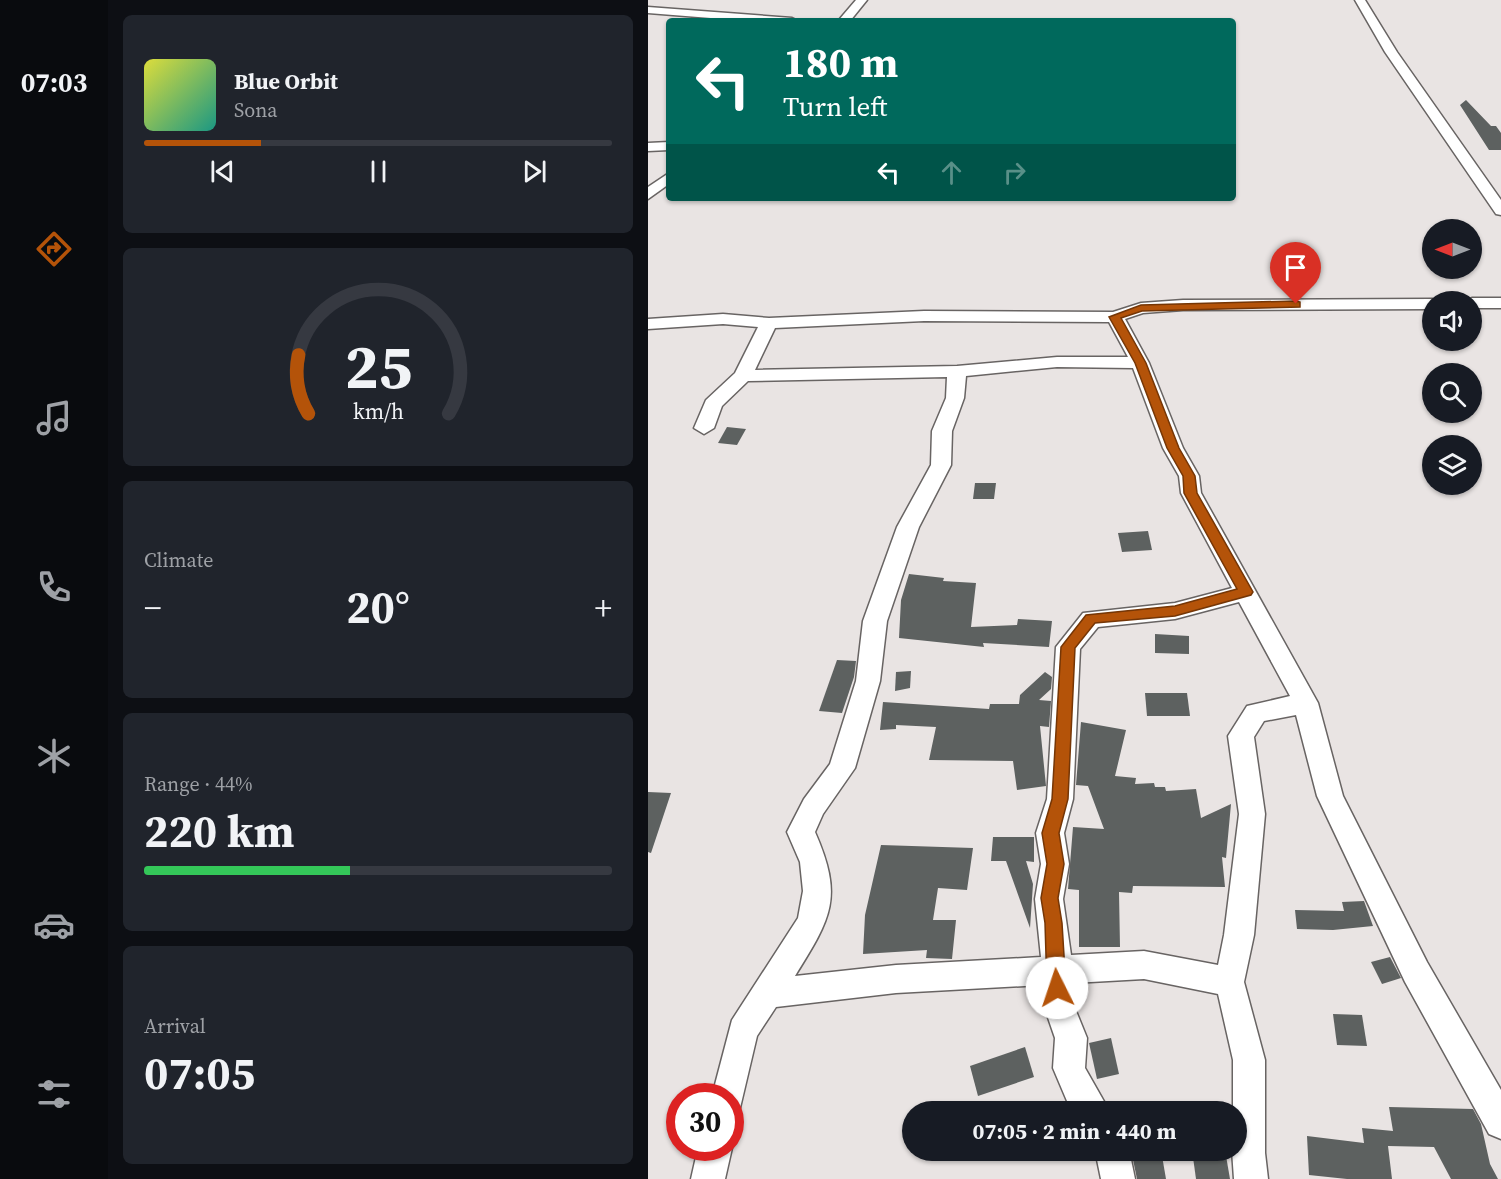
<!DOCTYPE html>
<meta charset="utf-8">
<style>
body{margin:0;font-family:"Source Serif 4",serif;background:#20242c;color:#f1f3f6;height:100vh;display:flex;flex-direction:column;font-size:22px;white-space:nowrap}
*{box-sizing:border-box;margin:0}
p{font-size:20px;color:#9ea1a6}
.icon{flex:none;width:33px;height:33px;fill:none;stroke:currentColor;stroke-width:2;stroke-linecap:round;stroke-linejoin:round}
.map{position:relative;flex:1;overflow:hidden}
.drawer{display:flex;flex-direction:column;gap:15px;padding:15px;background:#0d0f14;width:540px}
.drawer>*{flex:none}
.banner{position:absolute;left:18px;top:18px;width:570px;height:183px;border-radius:6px;box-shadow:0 2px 4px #0004;background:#00695c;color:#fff;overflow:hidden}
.needle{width:39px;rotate:270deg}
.tools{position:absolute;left:774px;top:219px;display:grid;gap:12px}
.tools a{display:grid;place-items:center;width:60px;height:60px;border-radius:50%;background:#171b24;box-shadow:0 2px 4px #0004;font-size:30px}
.speed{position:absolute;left:18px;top:1083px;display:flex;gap:12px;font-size:30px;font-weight:700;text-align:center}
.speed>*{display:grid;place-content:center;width:78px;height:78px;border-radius:50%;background:#171b24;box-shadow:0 2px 4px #0004;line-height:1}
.speed .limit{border:9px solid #d22;background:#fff;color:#111}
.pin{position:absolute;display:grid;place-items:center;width:51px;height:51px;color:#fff;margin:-62px -26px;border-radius:50% 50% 50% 0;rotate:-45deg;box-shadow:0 0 6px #0007}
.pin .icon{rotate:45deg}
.me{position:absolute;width:66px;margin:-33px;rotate:356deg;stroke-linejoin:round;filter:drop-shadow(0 0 4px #0008)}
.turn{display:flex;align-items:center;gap:21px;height:126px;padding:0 18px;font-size:27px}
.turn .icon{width:78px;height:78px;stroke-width:2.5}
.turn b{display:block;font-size:42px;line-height:51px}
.lanes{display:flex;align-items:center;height:57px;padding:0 18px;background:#0003;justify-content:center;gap:30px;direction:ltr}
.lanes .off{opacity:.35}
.big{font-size:45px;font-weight:700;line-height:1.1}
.drawer .widget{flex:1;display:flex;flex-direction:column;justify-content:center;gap:9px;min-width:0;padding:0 21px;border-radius:9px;background:#20242c}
.drawer .dial{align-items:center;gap:0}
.dial svg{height:156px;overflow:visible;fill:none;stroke:#363941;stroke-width:7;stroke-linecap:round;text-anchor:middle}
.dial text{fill:#f1f3f6;stroke:none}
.song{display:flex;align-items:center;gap:18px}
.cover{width:72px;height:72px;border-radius:9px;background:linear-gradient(135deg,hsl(60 70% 55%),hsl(170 70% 35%))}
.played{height:6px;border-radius:3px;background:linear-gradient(90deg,#b45309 25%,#363941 25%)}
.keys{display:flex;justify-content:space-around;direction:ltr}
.heat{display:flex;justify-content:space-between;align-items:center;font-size:33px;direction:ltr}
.charge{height:9px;border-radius:4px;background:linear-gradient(90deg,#34c759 44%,#363941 0)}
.trip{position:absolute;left:254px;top:1101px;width:345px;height:60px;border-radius:30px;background:#171b24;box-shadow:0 2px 4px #0004;font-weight:700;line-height:60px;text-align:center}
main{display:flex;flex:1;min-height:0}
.menu{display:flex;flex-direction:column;width:108px;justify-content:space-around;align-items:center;background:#090b0e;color:#9ea1a6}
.menu .icon{width:42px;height:42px}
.menu .active{color:#b45309}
.menu b{font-size:27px;color:#f1f3f6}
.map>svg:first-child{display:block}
</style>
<main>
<nav class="menu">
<b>07:03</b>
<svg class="icon active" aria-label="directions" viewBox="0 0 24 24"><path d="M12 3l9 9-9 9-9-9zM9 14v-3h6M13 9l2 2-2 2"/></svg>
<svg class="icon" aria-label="music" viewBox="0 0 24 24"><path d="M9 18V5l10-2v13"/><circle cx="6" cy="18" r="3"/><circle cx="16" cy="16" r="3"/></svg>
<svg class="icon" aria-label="phone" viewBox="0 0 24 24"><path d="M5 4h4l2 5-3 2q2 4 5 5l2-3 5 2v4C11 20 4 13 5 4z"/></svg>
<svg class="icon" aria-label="climate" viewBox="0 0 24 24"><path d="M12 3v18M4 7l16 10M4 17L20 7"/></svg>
<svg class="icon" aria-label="car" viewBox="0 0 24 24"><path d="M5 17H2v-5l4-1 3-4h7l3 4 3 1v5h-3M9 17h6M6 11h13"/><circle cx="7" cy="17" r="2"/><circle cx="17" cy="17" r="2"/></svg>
<svg class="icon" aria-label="filters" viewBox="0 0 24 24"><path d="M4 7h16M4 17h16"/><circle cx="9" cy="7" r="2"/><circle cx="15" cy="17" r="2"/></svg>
</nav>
<section class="drawer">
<div class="widget">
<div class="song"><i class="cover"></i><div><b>Blue Orbit</b><p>Sona</p></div></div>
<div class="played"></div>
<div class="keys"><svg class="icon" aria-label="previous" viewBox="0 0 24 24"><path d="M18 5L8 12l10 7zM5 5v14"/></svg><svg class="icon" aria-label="pause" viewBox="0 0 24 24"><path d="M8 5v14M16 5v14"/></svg><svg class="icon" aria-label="next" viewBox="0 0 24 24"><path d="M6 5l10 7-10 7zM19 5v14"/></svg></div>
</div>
<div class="widget dial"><svg viewBox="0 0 100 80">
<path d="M14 69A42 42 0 1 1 86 69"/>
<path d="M14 69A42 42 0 0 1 9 39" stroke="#b45309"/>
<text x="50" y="56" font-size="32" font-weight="700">25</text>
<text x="50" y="72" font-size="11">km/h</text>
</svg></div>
<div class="widget"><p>Climate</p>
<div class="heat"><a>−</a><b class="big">20°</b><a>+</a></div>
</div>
<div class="widget"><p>Range · 44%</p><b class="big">220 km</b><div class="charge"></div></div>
<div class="widget"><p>Arrival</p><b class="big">07:05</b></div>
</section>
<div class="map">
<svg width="853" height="1179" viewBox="0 0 853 1179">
<rect width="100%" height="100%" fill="#e9e4e3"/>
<g fill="#5d6160">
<polygon points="818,100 843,126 848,126 853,133 853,150 841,150 812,105"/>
<polygon points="79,427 98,429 89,445 70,443"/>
<polygon points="327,483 348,483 346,499 325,499"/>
<polygon points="500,531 504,550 474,552 470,533"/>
<polygon points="261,574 296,578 295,581 328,583 323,627 369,625 370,619 404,621 401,647 335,643 336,647 251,638 253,600"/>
<polygon points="507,634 541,636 541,654 507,653"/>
<polygon points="189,660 208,661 206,677 194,713 171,711"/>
<polygon points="263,671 262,688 247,691 248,672"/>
<polygon points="397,672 404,677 403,689 391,700 403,701 401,727 392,726 398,786 369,790 365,761 281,760 288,727 248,725 248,729 232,730 235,702 341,709 342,704 371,704 372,695"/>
<polygon points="497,693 539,693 542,716 499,716"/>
<polygon points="433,722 478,730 467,776 488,778 487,784 506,783 507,787 517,787 518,791 548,789 553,818 583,804 578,858 574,857 577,887 485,886 484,893 471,892 472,947 431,947 431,890 420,889 425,827 456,829 440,786 428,785"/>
<polygon points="0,792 23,793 3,853 0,852"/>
<polygon points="345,837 386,837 386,862 378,861 385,884 382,928 358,861 343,861"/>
<polygon points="233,845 325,848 319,890 290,888 285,920 308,920 304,959 278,958 279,950 215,954 217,915"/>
<polygon points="716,901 725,926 685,930 649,929 647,910 696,911 694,902"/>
<polygon points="742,957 753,978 734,984 723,962"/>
<polygon points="685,1014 714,1015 719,1046 689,1045"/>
<polygon points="463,1038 471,1074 449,1079 441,1043"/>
<polygon points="377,1047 386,1077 330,1096 322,1066"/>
<polygon points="741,1107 825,1109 833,1124 842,1164 850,1179 803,1179 786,1147 740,1146 744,1179 699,1179 661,1175 659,1136 716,1143 714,1128 745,1131"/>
<polygon points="483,1150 513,1150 518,1179 489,1179"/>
<polygon points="544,1150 577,1150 582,1179 548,1179"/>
</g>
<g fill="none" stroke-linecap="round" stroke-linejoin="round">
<defs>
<g id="street">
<polygon points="208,0 219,0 202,21 190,21"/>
<polygon points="707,0 717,0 749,52 853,200 853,215 848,214 737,52"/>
<polygon points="0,7 144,18 150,21 100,21 0,13"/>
<polygon points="21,142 21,150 0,151 0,143"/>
<polygon points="21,173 21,184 0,199 0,187"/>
<polygon points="824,298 853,298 853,308 824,308 824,302 817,302"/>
<path d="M784,299l7,3h-7v7l-249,1 -40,3 -18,6 24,44 34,85 16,28 2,17 117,210 25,93 84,166 74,128v49l-12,-5 -84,-152 -88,-186 -21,-81 -32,6 -10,16 11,77 -11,121 -10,47 21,78v93l3,26h-34l-2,-29h4v-38h-3v-52l-15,-66 -74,-15 -71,4 1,23 13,32 -2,30 25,44h-36l-7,-11 -14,-33 2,-30 -11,-32 -1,-21 -147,8 -120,14 -19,29 -17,72 -10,3v-15h-18l20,-76 66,-102 5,-27 -3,-29 -13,-30 17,-33 26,-35 26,-83 7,-60 34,-94 34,-62 1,-34 14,-33 1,-21 -199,4 -26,25 -8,22 -10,6 -10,-6 12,-28 29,-27 23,-46 -35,-3 -75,5v-10l75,-5 46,4 155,-7 189,1 28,-9 42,-3zM276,321l185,1 19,35h-71l-100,9 -202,4 20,-42zM409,367l76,1 30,80 16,28 2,17 51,95 -57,15 -92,10 -27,34 -9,152 -11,34 5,31 -6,35 6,58 -145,8 -101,11c36,-58 49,-78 20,-144l8,-18 32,-46 25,-87 7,-60 32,-94 32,-62 1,-34 12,-33 2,-22zM591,602l51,94 -43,10 -19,30 11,78 -15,121 -6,30 -74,-14 -73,4 -8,-56 6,-35 -5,-31 9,-34 7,-150 18,-22 77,-8z"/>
<polygon points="82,1145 84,1148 77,1179 43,1179 50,1148 82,1148"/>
<polygon points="447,1150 481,1150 487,1179 453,1179"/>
</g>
</defs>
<use href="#street" stroke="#686463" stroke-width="3"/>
<use href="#street" fill="#fff" fill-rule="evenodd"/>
</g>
<polygon fill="#b45309" stroke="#753606" stroke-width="1.5" points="648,301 652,302 652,307 494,311 473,318 498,363 531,448 547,476 549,493 605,592 603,595 527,616 447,623 427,648 420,799 411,833 416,864 410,898 414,923 418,988 415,994 409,997 402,994 399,988 397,923 393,898 399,864 394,833 404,799 413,647 438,615 527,606 589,589 536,493 535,476 519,448 487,363 461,317 493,305"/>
</svg>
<div class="tools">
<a><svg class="needle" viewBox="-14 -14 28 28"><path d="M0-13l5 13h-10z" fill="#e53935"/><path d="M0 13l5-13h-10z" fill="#9ea1a6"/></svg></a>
<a><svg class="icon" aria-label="sound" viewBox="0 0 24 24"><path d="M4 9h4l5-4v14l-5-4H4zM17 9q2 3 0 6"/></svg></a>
<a><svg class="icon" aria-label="search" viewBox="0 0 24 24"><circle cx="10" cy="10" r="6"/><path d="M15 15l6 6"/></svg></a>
<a><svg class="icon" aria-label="layers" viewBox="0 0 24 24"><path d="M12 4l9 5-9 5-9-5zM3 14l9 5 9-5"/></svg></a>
</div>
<div class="speed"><div class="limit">30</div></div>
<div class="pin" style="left:648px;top:304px;background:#d93025"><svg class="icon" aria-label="arrive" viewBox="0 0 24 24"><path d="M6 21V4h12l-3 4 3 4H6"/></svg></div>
<svg class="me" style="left:409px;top:988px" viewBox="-20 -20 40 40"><circle r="19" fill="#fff"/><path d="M0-13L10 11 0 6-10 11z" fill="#b45309"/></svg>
<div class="trip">07:05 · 2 min · 440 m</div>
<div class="banner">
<div class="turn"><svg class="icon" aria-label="left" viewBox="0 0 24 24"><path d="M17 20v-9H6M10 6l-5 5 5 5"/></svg><div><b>180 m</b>Turn left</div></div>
<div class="lanes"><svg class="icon" aria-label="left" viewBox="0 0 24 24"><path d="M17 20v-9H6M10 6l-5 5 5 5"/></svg><svg class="icon off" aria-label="ahead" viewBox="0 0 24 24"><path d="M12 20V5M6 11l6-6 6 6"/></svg><svg class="icon off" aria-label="right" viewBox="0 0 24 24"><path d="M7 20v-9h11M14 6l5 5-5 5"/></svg></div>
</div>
</div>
</main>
